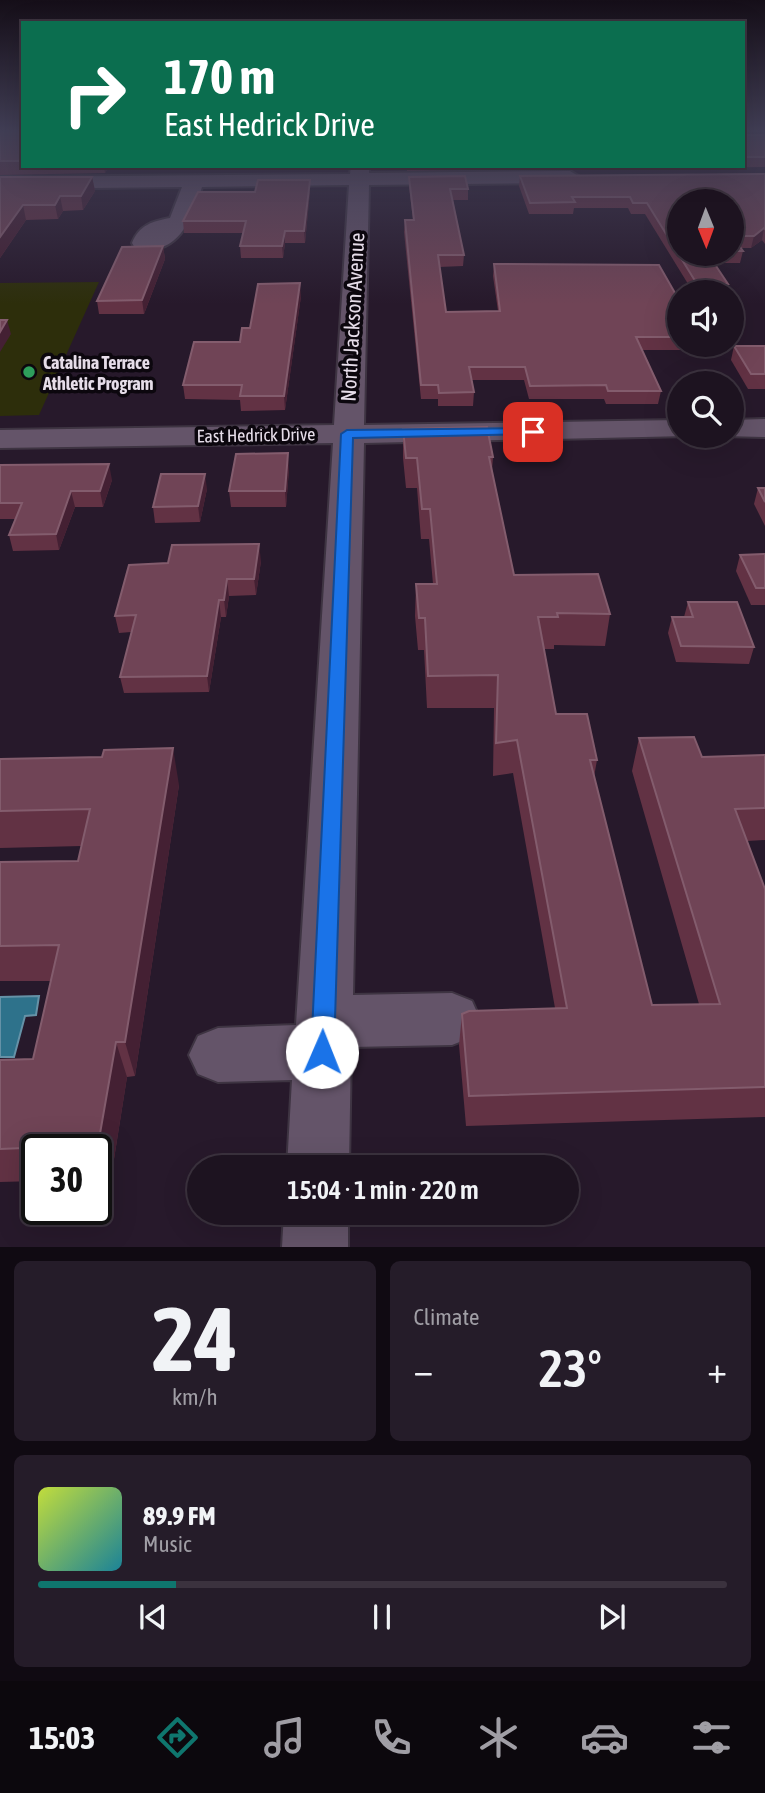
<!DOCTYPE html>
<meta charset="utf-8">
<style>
body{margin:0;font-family:"Asap Condensed",sans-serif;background:#251c29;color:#f1f3f6;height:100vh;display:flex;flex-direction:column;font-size:26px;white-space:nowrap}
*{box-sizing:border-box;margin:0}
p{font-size:23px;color:#a09ea5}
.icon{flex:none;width:38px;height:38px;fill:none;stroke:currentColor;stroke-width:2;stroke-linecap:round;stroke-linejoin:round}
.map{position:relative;height:1247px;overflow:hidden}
.details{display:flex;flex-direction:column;gap:14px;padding:14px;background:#100a12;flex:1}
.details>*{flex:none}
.hud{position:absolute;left:21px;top:21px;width:724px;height:147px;border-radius:0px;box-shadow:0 7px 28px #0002,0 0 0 2px #3b323e;background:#0b6e4f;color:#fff;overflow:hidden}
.needle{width:46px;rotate:179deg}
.controls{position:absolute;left:667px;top:189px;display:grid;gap:14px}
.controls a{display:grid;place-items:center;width:77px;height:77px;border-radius:50%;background:#1d1320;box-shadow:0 7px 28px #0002,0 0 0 2px #3b323e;font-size:35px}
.speed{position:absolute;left:21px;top:1134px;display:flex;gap:14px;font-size:35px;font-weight:700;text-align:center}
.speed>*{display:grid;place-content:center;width:91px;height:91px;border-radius:50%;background:#1d1320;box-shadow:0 7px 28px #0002,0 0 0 2px #3b323e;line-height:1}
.speed .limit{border:4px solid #111;border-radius:10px;background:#fff;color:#111}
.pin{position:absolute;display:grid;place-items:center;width:60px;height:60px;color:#fff;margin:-30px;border-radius:14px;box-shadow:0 4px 10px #0006}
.me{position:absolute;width:77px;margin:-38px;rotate:1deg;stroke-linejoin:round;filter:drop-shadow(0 0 5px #0008)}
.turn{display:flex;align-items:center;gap:24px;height:147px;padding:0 28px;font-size:32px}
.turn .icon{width:91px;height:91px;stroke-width:2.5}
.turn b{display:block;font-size:49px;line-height:60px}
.big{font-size:52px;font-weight:600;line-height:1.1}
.details .tile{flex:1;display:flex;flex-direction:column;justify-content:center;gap:10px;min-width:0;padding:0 24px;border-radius:10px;background:#251c29}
.details .dial{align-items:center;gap:0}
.dial b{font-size:91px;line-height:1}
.song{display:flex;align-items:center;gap:21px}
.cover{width:84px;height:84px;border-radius:10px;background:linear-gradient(135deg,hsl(70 70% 55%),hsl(190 70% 35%))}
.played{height:7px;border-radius:4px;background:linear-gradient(90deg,#0f766e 20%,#3b323e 20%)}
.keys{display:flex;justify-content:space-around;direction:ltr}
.heat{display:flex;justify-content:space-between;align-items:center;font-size:38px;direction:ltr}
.details .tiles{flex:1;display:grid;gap:14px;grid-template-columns:1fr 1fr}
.tile:last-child{grid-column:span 2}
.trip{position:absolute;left:187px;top:1155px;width:392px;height:70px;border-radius:35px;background:#1d1320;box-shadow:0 7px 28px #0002,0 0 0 2px #3b323e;font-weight:600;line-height:70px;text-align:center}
.menu{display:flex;height:112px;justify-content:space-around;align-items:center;background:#0c080d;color:#a09ea5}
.menu .icon{width:49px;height:49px}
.menu .selected{color:#0f766e}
.menu b{font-size:32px;color:#f1f3f6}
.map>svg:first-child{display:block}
</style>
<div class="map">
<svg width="765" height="1247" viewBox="0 0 765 1247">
<rect width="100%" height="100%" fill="#27192b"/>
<polygon fill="#2d2e0b" points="99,282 39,415 0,416 0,283"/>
<polygon fill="#2e728b" stroke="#6592a7" stroke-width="2" points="39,996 36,1015 25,1016 14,1057 0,1057 0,997"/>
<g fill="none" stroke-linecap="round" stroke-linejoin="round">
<defs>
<g id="minor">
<path d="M351,166h18v7l201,-2 10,6 -10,6 -201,2 -5,240 315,-5v16h9l-324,7 -11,552 99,-2 20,8 8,18 -8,18 -20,8 -101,2 -2,120h-62l5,-87 -74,2 -20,-8 -9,-19 9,-19 20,-8 78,-3 37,-582 -333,5v-18l334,-5 15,-240 -147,2c-10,33 -25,71 -67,61l-3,-5c7,-18 21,-22 38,-25l12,-31 -182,2v-12l350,-3z"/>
<polygon points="765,419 765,437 723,436 732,436 732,420"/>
<polygon points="284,1213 348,1213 348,1247 282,1247"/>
</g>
</defs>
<use href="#minor" stroke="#3e3442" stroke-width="4"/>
<use href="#minor" fill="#645469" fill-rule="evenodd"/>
</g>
<g fill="#623244" fill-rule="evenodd">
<polygon points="0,130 23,130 23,166 109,166 105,173 0,175"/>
<polygon points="744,130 765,130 765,131 744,131 744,135 765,135 765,167 513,170 512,166 744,166"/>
<polygon points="407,166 460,166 460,170 407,171"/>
<path d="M765,174v70l-3,-4 -11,8h-10l2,3 -3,12h-26l14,21 -2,8h-33l-48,-78h-14l-3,-6h-54l-1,6h-44l-10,-28 1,-10zM732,201v53h-53z"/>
<polygon points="0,177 92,177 95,191 83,210 63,211 58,219 26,220 0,258"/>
<polygon points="409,177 468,189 468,200 453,200 464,255 463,266 439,267 446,312 498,311 493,276 494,264 679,300 679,345 698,345 697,350 642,350 661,391 658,404 606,404 604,399 529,399 524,380 472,380 474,392 473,406 438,406 438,399 421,399 404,232 405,220 413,220 409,187"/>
<polygon points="310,191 305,243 285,243 283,258 241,258 240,246 243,233 184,233 183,221"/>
<polygon points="163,246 165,259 144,314 99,314 97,301"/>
<polygon points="301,296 285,410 241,411 240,400 185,399 183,385 240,342 250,328"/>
<polygon points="734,346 765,346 765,389 748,389 731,360"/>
<polygon points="403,429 493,457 492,470 514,575 610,614 605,646 554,645 554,649 544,649 556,714 597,760 594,777 652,1005 699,1004 632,771 639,738 702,757 765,755 765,840 747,841 765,889 765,1117 466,1126 459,1045 462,1014 555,1008 513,773 493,776 494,708 427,708 424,650 418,650 415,616 416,584 433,584 429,539 421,539 417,488 406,488 403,458"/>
<polygon points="0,465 112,480 103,507 75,507 59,550 13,551 9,535 16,519 0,519"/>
<polygon points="289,469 286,507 231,507 229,491"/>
<polygon points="758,488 765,488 765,526 754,504"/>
<polygon points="207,489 200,522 155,523 153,507"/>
<polygon points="765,554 765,605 751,605 736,571 740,555"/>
<polygon points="261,561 256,595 229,596 226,617 221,617 209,692 124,693 120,677 131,632 119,633 115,616"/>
<polygon points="688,602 754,647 749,664 676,662 668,633 672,617 684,617"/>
<polygon points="0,759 179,785 135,1076 127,1077 111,1178 96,1178 96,1150 37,1150 37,1181 0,1182 0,1060 33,1059 51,981 0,981 0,862 78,861 82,846 0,848"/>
</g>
<g fill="#442033">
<polygon points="104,166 109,166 105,173"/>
<polygon points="92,177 95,191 83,210 81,196"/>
<polygon points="310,180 310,191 305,243 304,231"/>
<polygon points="60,196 63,211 58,219 55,205"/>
<polygon points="23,205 26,220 0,258 0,237"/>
<polygon points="764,228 762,240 751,248 754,236"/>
<polygon points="285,231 285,243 283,258 282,246"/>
<polygon points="163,246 165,259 144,314 142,300"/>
<polygon points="300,283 301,296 285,410 284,396"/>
<polygon points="7,320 11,334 0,352 0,332"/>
<polygon points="288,453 289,469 286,507 285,491"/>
<polygon points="109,464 112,480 103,507 100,491"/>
<polygon points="205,474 207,489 200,522 198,506"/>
<polygon points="71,491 75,507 59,550 56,534"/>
<polygon points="259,544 261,561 256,595 254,579"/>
<polygon points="227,579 229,596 226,617 224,600"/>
<polygon points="219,600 221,617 209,692 207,676"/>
<polygon points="173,748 179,785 135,1076 125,1042"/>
<polygon points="116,1042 127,1077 111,1178 98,1145"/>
</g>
<g fill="#704456" stroke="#835c6d" stroke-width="2">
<rect x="0" y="130" width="23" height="31"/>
<polygon points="744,130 744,135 765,135 765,157 744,157"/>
<polygon points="765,174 765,229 764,228 754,236 732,236 743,251 732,251 732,201 679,201 679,254 708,254 728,284 697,284 647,203 633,203 630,197 572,197 575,202 530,203 520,176"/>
<polygon points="465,176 468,189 450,189 464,255 438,255 446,312 500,311 494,264 659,265 679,300 679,337 636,337 661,391 608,391 606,385 530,386 525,367 469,367 474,392 439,393 438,385 421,385 405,220 414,220 409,177"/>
<polygon points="0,177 92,177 81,196 60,196 55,205 23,205 0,237"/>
<polygon points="258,180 310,180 304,231 285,231 282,246 240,246 246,221 183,221 198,192 255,192"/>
<polygon points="163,246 142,300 97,301 122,247"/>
<polygon points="300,283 284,396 240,396 242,385 183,385 194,342 240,342 242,328 250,328 258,284"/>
<polygon points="0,320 7,320 0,332"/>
<polygon points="734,346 765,346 765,374 751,374"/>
<polygon points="487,427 493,457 489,457 514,575 598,574 610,614 557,613 558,617 538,617 556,714 587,714 597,760 590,760 652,1005 720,1004 639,738 694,737 702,757 765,755 765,808 735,809 765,889 765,1087 469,1096 462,1014 469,1011 567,1008 517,740 496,743 498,675 428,676 425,618 419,618 416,584 437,584 430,509 422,509 417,458 406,458 403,429"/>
<polygon points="288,453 285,491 229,491 236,454"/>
<polygon points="109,464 100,491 71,491 56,534 9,535 22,503 0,503 0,465"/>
<polygon points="161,474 205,474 198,506 153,507"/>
<polygon points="758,488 765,488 765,502"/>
<polygon points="259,544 254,579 227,579 224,600 219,600 207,676 120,677 136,615 115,616 129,565 168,563 172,545"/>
<polygon points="765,554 765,588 756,588 740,555"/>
<polygon points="688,602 737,602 754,647 681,646 672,617 693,617"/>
<polygon points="173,748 125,1042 116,1042 98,1145 0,1149 0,1060 33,1059 59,945 0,946 0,862 78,861 90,809 0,811 0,759 102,757 104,750"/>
</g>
<linearGradient id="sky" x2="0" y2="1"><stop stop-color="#150e18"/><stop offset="0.43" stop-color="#413e55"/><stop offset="1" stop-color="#413e55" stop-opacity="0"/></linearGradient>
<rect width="765" height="304" fill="url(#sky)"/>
<polygon fill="#1a73e8" stroke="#114b97" stroke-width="2" points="533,428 539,432 537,434 353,438 334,1052 331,1060 322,1064 314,1060 311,1052 341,434 347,430"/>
<circle fill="#2e9e5b" stroke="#0c070e" stroke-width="2.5" cx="29" cy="372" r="7"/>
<g text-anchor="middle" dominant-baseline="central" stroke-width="7" stroke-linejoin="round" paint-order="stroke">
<g font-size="18" font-weight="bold" fill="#e6dde9" stroke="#0c070e" text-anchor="start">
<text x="43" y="362">Catalina Terrace<tspan x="43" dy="21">Athletic Program</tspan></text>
</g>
<g font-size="18" fill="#e6dde9" stroke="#0c070e">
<text transform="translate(256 435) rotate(-1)">East Hedrick Drive</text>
</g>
<g font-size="21" fill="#e6dde9" stroke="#0c070e">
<text transform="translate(352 317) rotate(-87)">North Jackson Avenue</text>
</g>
</g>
</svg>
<div class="controls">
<a><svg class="needle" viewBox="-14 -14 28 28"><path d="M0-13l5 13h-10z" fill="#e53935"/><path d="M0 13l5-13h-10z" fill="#a09ea5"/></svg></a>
<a><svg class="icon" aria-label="sound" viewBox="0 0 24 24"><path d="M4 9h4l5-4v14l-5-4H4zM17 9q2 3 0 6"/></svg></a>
<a><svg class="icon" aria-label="search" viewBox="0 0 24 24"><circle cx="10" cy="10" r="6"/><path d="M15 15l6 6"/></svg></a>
</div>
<div class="speed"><div class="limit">30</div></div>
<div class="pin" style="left:533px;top:432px;background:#d93025"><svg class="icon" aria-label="arrive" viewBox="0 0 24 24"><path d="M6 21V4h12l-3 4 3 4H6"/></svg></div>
<svg class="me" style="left:322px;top:1052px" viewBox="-20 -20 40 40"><circle r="19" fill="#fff"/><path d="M0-13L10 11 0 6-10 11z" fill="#1a73e8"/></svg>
<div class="trip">15:04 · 1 min · 220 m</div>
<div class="hud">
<div class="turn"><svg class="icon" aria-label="right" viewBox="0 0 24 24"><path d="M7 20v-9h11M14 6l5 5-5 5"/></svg><div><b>170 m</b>East Hedrick Drive</div></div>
</div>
</div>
<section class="details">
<div class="tiles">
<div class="tile dial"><b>24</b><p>km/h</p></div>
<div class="tile"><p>Climate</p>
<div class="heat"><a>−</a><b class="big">23°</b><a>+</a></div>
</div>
<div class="tile">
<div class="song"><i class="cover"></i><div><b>89.9 FM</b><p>Music</p></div></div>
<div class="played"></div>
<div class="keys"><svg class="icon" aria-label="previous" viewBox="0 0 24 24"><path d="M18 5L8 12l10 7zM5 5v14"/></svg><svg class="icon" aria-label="pause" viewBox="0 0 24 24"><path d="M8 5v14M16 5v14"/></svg><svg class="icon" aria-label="next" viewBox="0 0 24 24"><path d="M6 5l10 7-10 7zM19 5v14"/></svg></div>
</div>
</div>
</section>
<nav class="menu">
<b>15:03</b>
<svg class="icon selected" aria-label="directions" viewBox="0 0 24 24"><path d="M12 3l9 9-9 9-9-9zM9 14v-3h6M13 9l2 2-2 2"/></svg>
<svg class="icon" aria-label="music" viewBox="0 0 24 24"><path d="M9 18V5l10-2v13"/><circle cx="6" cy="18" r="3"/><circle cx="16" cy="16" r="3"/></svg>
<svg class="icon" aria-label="phone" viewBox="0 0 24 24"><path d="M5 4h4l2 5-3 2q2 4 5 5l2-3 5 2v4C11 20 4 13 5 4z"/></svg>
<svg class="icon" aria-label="climate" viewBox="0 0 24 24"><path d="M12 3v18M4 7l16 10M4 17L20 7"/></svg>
<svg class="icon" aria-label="car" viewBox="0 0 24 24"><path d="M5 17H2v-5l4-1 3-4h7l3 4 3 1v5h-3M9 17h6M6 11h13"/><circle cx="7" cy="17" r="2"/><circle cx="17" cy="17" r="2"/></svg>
<svg class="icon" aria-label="filters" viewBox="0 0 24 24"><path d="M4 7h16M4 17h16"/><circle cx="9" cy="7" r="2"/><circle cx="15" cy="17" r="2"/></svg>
</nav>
